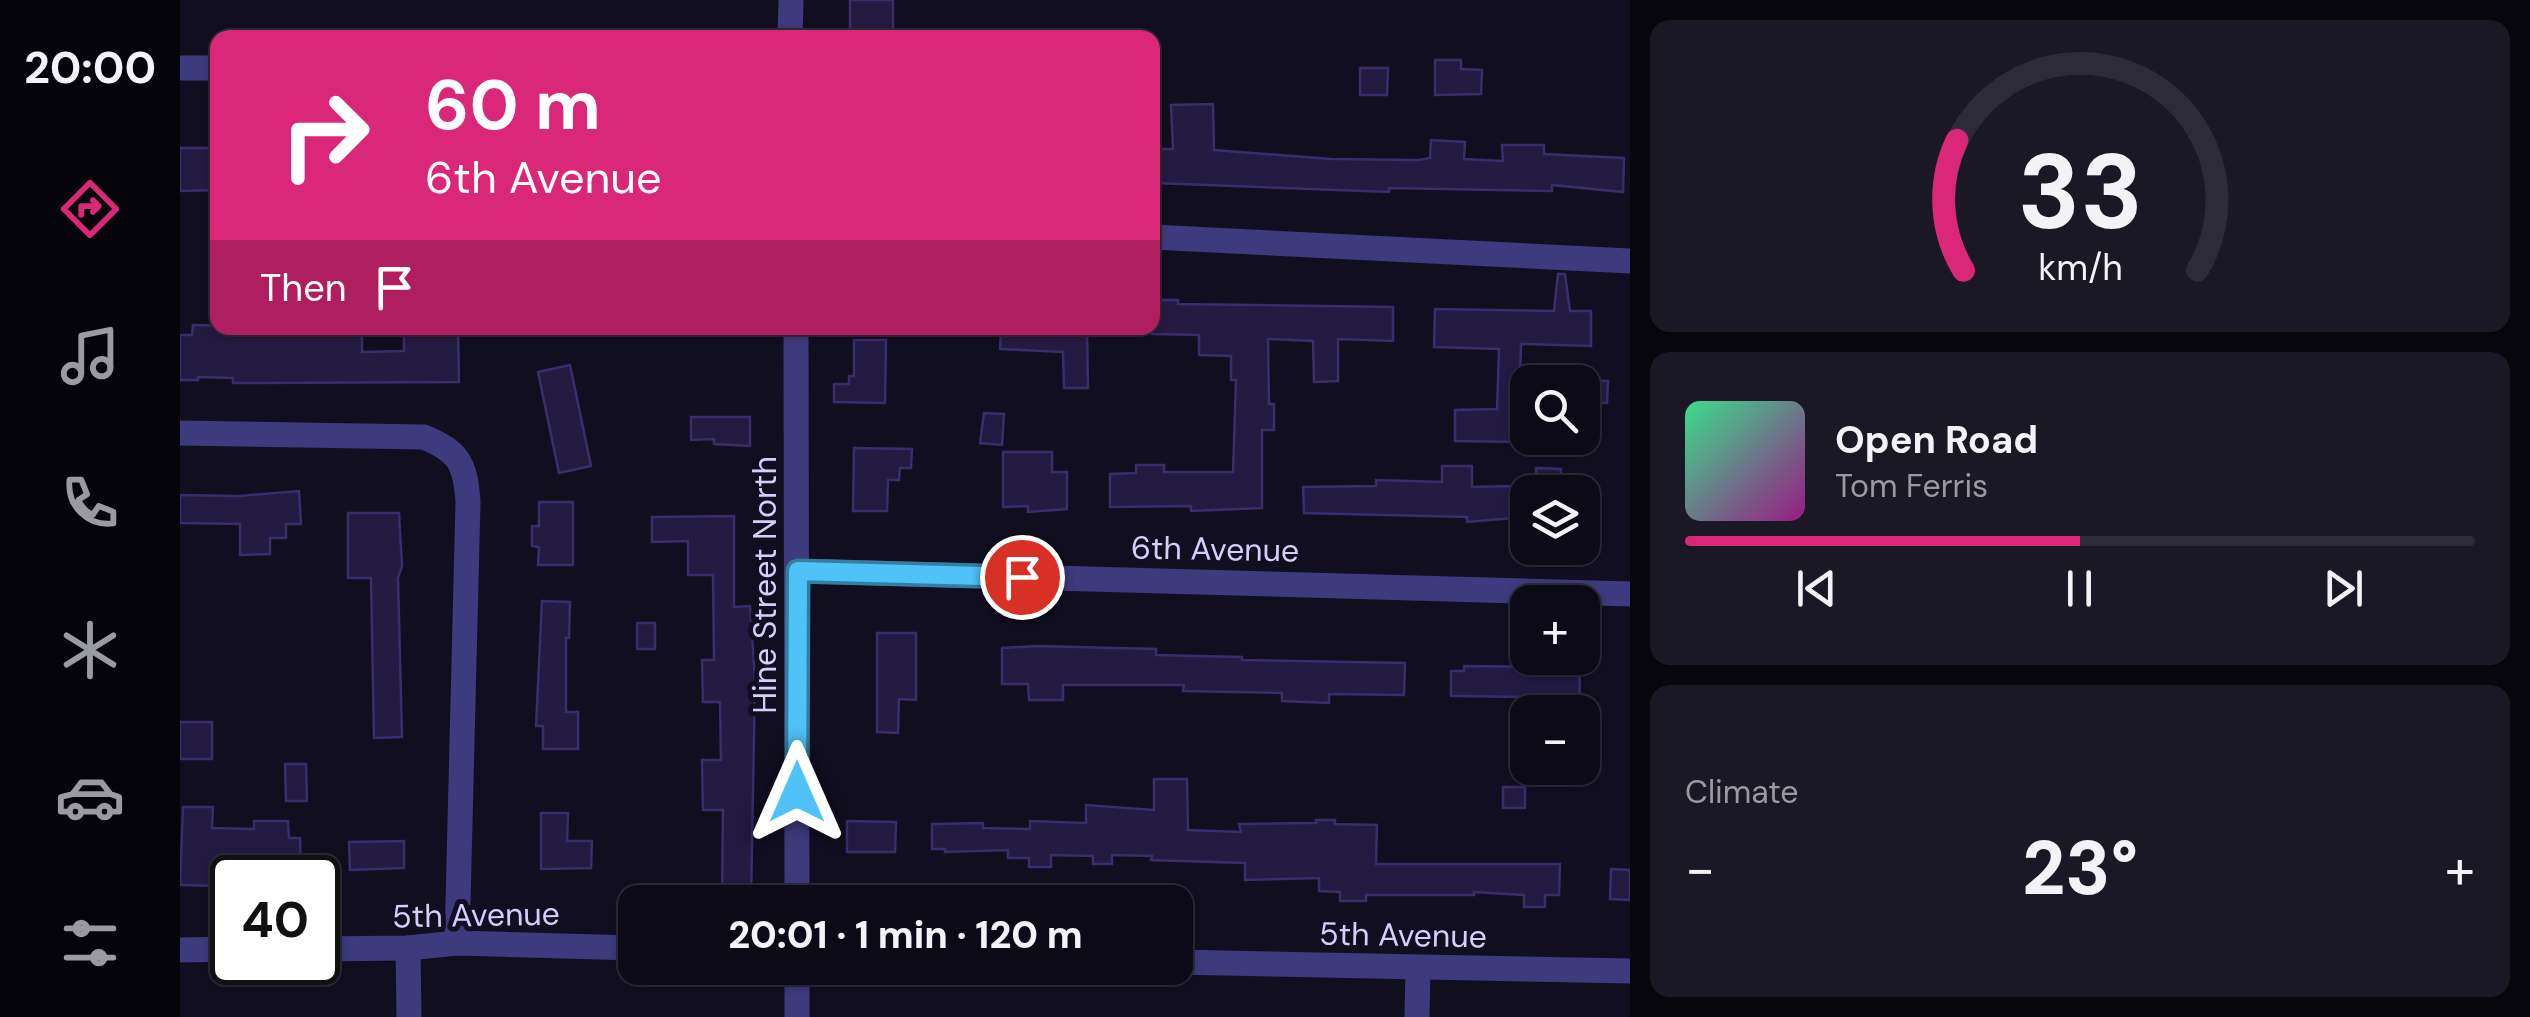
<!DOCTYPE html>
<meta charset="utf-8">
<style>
body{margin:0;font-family:"DM Sans",sans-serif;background:#1b1825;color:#f1f3f6;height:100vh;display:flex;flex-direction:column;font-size:38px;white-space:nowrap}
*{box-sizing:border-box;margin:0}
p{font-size:32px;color:#9a9aa2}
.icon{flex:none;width:55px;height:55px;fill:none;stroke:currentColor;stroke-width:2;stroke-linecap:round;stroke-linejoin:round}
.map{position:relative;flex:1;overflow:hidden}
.panel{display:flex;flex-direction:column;gap:20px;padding:20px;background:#07060d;width:900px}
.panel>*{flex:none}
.top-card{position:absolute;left:30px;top:30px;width:950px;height:305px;border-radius:20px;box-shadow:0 2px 8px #0004,0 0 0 2px #2d2b37;background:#db2777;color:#fff;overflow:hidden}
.tools{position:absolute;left:1330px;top:365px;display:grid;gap:20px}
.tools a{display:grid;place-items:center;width:90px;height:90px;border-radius:20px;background:#0d0a18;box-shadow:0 2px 8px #0004,0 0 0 2px #2d2b37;font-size:50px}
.speed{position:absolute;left:30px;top:855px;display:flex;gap:20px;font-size:50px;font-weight:700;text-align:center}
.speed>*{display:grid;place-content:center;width:130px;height:130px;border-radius:50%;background:#0d0a18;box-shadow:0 2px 8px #0004,0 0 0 2px #2d2b37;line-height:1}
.speed .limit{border:5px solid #111;border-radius:15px;background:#fff;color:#111}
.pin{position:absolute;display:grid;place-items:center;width:85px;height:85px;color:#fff;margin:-42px;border:5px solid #fff;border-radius:50%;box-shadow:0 2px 10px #0007}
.me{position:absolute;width:110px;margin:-55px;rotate:0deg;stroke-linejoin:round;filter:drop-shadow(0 0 8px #0008)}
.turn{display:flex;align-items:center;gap:35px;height:210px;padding:0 50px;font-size:45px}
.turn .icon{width:130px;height:130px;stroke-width:2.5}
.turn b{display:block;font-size:70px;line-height:85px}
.then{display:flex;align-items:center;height:95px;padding:0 50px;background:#0003;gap:20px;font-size:38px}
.big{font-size:75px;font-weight:800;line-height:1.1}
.panel .tile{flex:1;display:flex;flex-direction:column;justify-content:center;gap:15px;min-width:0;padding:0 35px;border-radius:20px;background:#1b1825}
.panel .dial{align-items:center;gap:0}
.dial svg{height:260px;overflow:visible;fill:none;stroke:#2d2b37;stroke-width:7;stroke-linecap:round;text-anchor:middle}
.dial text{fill:#f1f3f6;stroke:none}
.song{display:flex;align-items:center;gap:30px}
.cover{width:120px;height:120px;border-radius:15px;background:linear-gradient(135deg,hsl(150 70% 55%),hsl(310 70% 35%))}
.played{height:10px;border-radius:5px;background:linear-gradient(90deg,#db2777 50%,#2d2b37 50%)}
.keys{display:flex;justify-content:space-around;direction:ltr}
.heat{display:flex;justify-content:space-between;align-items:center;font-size:55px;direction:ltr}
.trip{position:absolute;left:438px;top:885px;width:575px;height:100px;border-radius:20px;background:#0d0a18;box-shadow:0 2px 8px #0004,0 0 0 2px #2d2b37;font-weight:800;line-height:100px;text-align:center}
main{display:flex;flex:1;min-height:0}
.menu{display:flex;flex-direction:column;width:180px;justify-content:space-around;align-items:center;background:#05040a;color:#9a9aa2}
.menu .icon{width:70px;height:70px}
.menu .current{color:#db2777}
.menu b{font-size:45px;color:#f1f3f6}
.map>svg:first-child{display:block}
</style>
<main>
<nav class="menu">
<b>20:00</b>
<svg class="icon current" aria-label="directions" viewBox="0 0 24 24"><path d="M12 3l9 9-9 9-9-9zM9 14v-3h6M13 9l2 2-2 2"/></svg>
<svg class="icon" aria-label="music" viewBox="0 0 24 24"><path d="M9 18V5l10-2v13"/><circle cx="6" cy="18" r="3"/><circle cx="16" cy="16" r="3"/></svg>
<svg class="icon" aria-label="phone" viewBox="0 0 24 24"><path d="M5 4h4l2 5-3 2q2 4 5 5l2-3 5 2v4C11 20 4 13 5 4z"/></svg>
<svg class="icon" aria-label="climate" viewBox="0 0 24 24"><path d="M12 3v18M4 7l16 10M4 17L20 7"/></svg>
<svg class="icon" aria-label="car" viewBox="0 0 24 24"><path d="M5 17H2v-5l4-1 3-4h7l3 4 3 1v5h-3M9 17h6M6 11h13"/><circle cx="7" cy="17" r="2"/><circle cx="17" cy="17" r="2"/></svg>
<svg class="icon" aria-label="filters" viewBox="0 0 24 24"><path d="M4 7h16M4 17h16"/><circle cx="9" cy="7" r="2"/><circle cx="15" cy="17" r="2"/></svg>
</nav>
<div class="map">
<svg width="1450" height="1017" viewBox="0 0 1450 1017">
<rect width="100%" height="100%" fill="#110e20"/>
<g fill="#221a40" stroke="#392d6b" stroke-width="2.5">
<rect x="670" y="0" width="43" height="34"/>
<polygon points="1255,60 1281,60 1281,69 1302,70 1301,94 1255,95"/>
<polygon points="1180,68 1208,68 1207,95 1180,95"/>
<polygon points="1033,104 1034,150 1151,159 1239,160 1250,158 1251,140 1285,142 1284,159 1323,161 1322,145 1364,145 1364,154 1444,158 1443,192 1372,185 1372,191 1209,188 1209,192 975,183 976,149 993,149 991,105"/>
<polygon points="0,148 38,148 38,190 0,191"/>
<polygon points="1378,274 1385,274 1390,311 1411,311 1411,346 1341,344 1338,442 1275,441 1275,410 1317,409 1319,349 1254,347 1255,309 1374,311"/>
<polygon points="972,300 998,300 998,304 1213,307 1213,341 1158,339 1158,381 1134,382 1133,341 1088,339 1089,404 1094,404 1094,430 1082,430 1082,508 1011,511 1011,506 930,507 930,474 956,473 956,465 984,465 984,472 1053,472 1056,380 1051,380 1051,356 1019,355 1019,335 972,334"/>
<polygon points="13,325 182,328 182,352 224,351 224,329 278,328 279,382 53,383 53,378 18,377 18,380 0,380 0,335 12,335"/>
<polygon points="821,328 907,328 908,388 884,388 883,352 820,349"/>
<polygon points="674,340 706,340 705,403 654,402 654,384 669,384 669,376 674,376"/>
<polygon points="390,365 411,466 379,473 358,372"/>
<polygon points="1407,380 1428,381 1427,403 1406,402"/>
<polygon points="804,413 824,414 822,445 800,443"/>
<polygon points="511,417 570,417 570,446 534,444 534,439 511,440"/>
<polygon points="674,448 732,449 731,468 720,468 719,480 708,480 707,511 673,511"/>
<polygon points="823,452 872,452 872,472 887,472 887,509 848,512 848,506 823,507"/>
<polygon points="1262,466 1292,466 1292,487 1332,486 1333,518 1287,522 1287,517 1124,513 1123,487 1196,486 1196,480 1262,482"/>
<polygon points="1356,468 1381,469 1381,492 1356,492"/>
<polygon points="119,491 121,524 106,524 106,538 90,538 90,554 60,555 60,524 0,523 0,495 59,496"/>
<polygon points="359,502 393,502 393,565 358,565 359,547 352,546 352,526 359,526"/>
<polygon points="168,513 219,513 222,566 218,578 222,737 194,738 191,578 168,578"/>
<polygon points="554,516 554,607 570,606 575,679 571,902 542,902 543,810 523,810 522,760 541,760 540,702 523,702 522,660 534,660 533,575 508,575 508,541 472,542 472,517"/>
<polygon points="362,601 390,602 389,638 386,638 386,712 398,712 398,749 363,749 363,726 356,726"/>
<rect x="457" y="623" width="18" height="26"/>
<polygon points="697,633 736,633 736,700 719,699 718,733 697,732"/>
<polygon points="858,646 976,649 976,655 1062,657 1062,660 1225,663 1224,695 1149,694 1149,703 1102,701 1102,693 1003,691 1004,685 883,685 883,700 849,700 848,684 822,684 822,648"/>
<polygon points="1359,663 1385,664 1384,672 1400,672 1399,706 1346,704 1346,697 1271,696 1271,671 1284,671 1284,666 1359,667"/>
<rect x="0" y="722" width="32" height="37"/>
<polygon points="105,764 126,764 127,801 106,801"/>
<polygon points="974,779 1007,779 1008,830 1061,832 1059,824 1136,823 1136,820 1155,820 1155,824 1197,825 1196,864 1380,864 1379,895 1365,895 1365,907 1344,907 1344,895 1294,892 1294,895 1186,895 1186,901 1160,901 1160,892 1139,891 1139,878 1065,880 1065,863 971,860 972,856 932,855 932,864 913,864 913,856 871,855 871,867 849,867 849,858 828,858 828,850 765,852 765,849 752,849 752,824 803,823 803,828 850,829 850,821 906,823 906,805 974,810"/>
<rect x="1323" y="787" width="22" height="21"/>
<polygon points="3,807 33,807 32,828 74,829 74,821 108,821 109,838 120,838 121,871 88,875 88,871 42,872 42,877 36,877 36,886 0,885"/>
<polygon points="361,813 388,813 387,841 412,841 411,868 361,869"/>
<polygon points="667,821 716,822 715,852 667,852"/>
<polygon points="224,841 224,868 170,870 169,842"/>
<polygon points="1431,869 1450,870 1450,900 1430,899"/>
</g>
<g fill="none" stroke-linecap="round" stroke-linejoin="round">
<g stroke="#3d3a7d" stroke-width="25">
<polyline points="610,38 611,0"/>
<polyline points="0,68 38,68"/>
<polyline points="972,237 1450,261"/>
<polyline points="616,328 617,902"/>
<path d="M0,433l244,4c35,15 41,26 44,64l-11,442"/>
<polyline points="617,571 1450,594"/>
<polyline points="228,948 229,1017"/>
<polyline points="138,949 228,948 277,943 455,948"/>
<polyline points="0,950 52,949"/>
<polyline points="995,962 1450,971"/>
<polyline points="617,968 617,1017"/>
<polyline points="1237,1017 1238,968"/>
</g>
</g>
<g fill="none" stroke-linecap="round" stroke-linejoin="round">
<defs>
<polyline id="route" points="617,792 618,571 842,577"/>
</defs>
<use href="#route" stroke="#337fa1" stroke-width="25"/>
<use href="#route" stroke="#4fc3f7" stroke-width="18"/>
</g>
<g text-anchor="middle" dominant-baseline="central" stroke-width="10" stroke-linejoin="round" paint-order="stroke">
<g font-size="32" fill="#d4cefd" stroke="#110e20">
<text transform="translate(1035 549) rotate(1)">6th Avenue</text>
<text transform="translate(585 585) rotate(-90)">Hine Street North</text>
<text transform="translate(296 915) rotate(-1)">5th Avenue</text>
<text transform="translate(1223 935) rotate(1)">5th Avenue</text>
</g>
</g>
</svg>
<div class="tools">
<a><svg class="icon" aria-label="search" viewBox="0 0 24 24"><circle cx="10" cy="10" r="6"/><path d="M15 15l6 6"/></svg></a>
<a><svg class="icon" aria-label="layers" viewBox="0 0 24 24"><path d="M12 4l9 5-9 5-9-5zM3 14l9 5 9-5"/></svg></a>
<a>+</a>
<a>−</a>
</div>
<div class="speed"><div class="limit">40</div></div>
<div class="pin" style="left:842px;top:577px;background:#d93025"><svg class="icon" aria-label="arrive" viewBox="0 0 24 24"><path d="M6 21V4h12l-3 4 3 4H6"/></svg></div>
<svg class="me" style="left:617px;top:792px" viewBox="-20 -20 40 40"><path d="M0-17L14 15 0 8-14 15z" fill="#4fc3f7" stroke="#fff" stroke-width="4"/></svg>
<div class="trip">20:01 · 1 min · 120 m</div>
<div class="top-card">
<div class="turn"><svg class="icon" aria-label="right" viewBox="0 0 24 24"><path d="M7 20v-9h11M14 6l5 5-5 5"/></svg><div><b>60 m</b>6th Avenue</div></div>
<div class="then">Then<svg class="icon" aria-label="arrive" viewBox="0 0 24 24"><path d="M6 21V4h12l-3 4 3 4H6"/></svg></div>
</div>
</div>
<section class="panel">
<div class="tile dial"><svg viewBox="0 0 100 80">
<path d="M14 69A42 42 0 1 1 86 69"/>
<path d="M14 69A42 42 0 0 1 12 29" stroke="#db2777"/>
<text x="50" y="56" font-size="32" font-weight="700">33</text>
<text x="50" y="72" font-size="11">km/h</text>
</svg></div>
<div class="tile">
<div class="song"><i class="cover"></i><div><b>Open Road</b><p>Tom Ferris</p></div></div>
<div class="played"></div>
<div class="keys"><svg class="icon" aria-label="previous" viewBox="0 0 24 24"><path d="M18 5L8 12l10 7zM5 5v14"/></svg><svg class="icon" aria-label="pause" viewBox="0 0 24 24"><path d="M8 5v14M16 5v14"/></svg><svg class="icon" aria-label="next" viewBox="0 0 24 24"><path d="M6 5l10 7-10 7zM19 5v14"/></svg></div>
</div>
<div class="tile"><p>Climate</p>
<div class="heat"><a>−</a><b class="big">23°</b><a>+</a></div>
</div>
</section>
</main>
